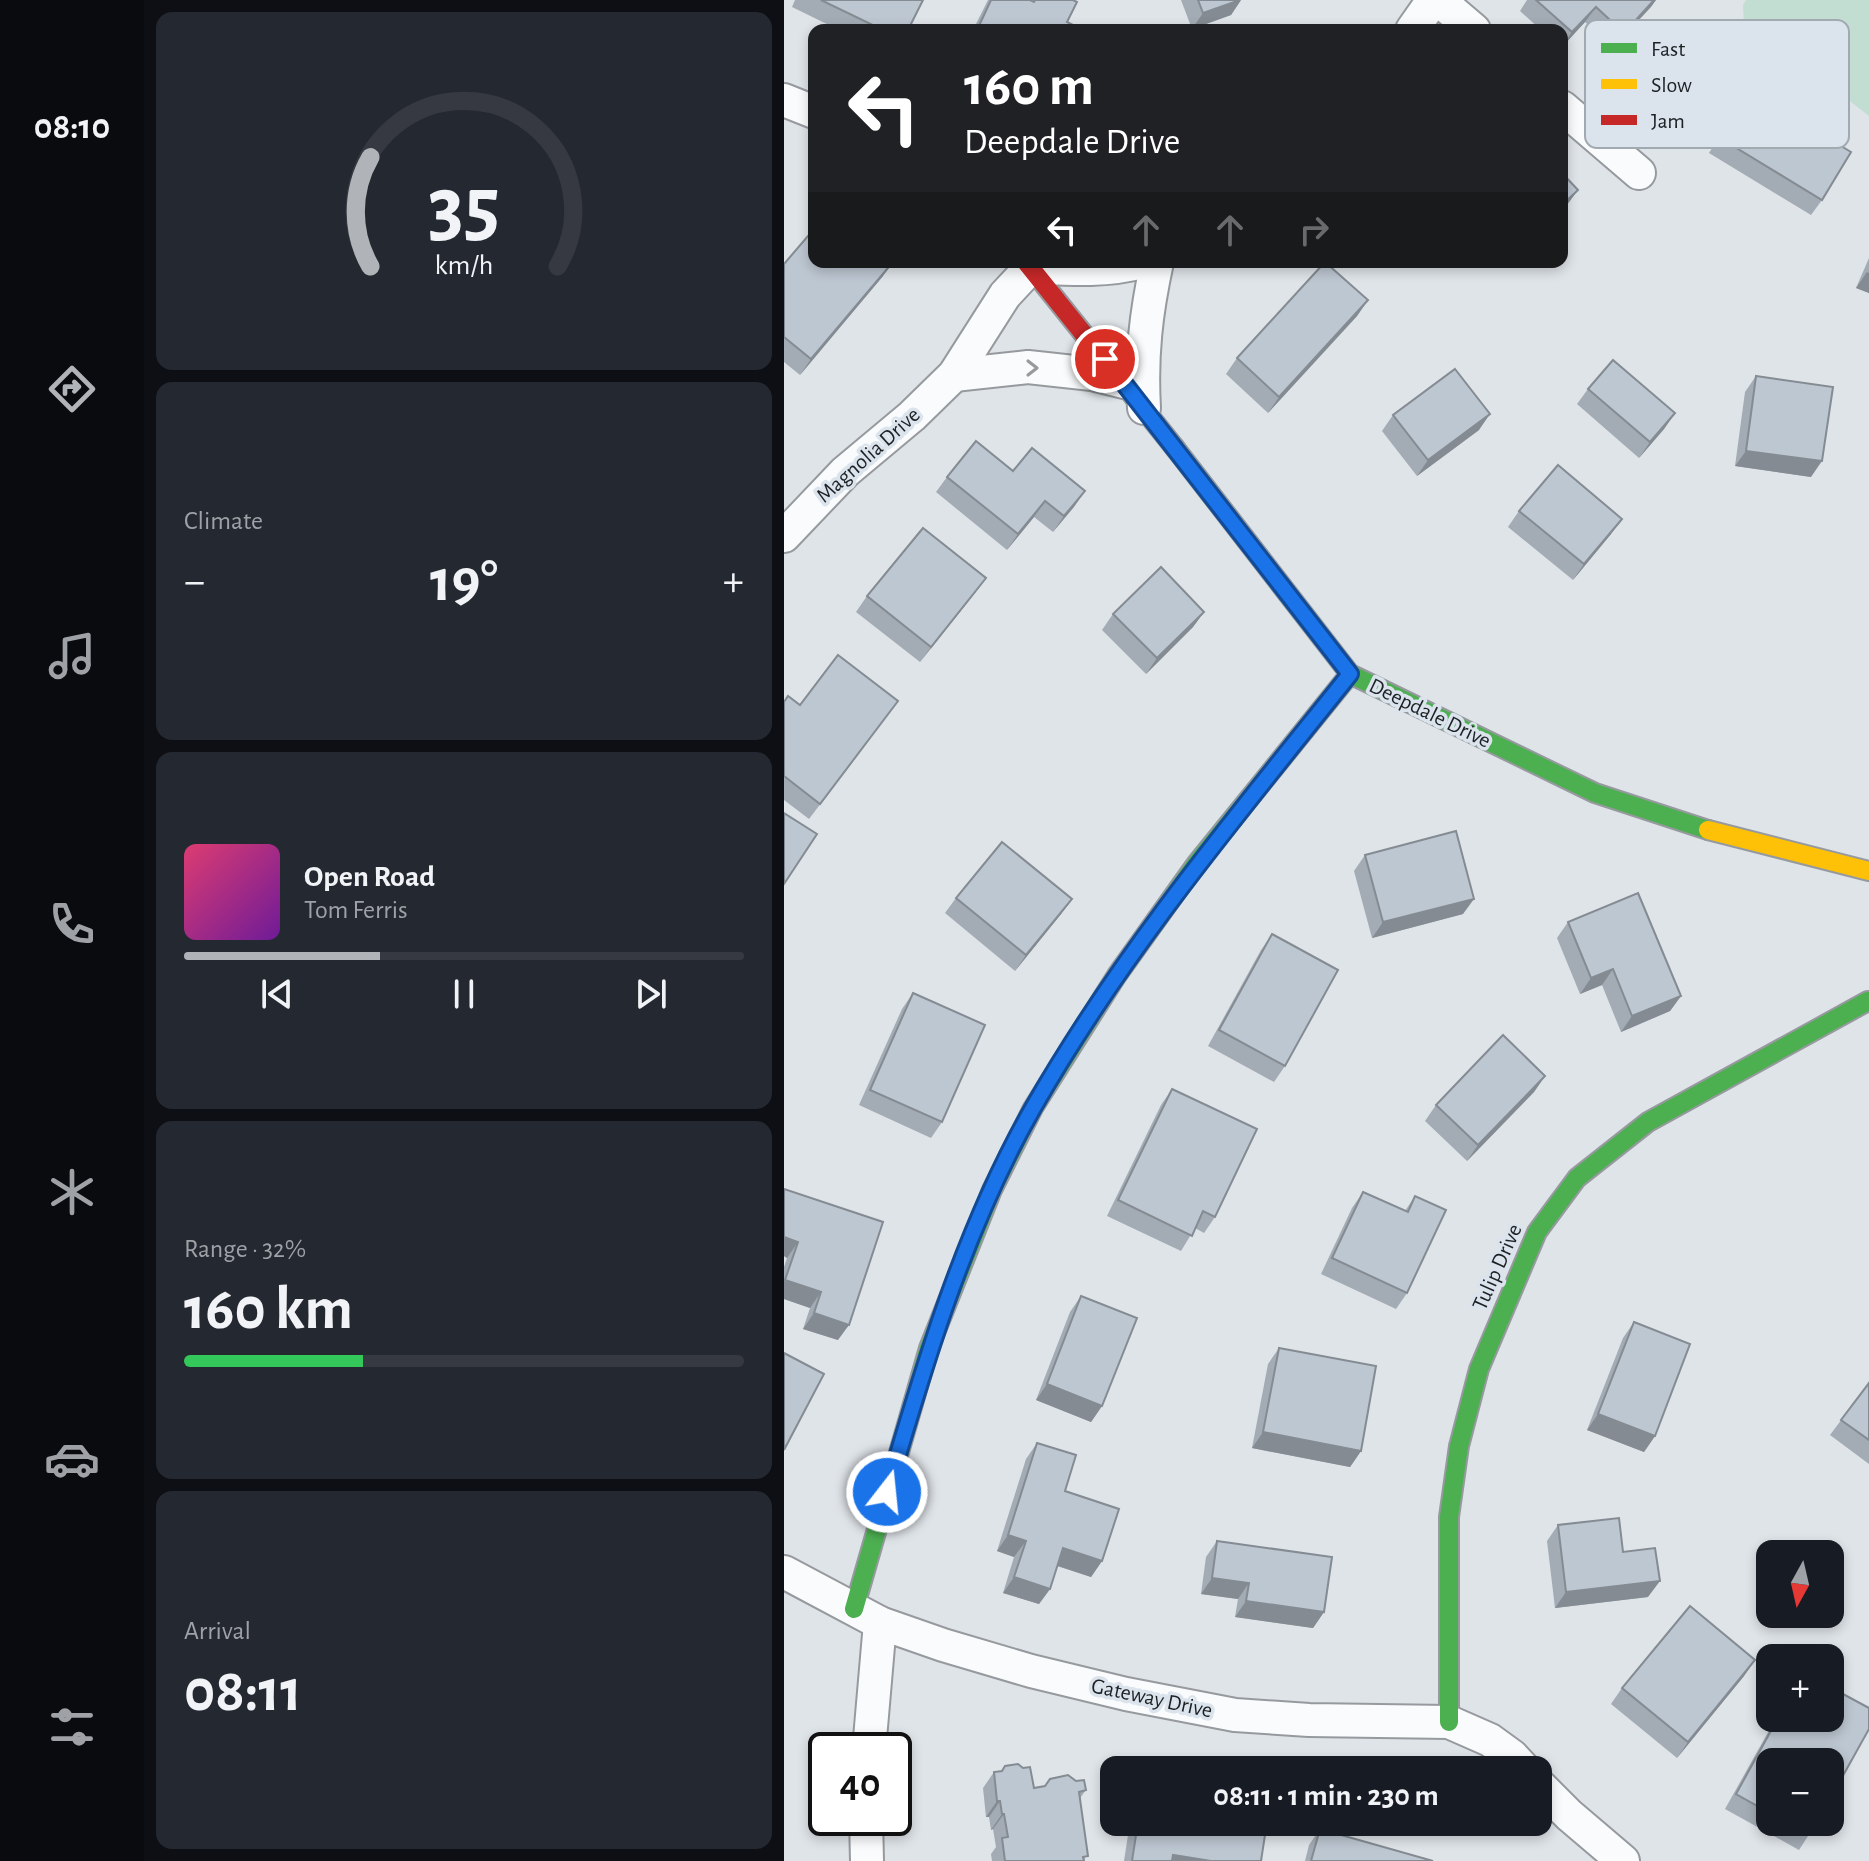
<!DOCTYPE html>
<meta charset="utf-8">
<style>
body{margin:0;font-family:"Alegreya Sans",sans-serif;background:#242831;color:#f1f3f6;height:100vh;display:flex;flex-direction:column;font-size:30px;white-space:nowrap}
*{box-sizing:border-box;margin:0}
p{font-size:26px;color:#9ea1a6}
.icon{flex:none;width:44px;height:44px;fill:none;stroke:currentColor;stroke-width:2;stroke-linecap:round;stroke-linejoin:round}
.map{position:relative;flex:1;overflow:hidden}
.panel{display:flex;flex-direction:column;gap:12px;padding:12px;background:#0d0f14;width:640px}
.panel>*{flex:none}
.top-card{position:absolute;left:24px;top:24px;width:760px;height:244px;border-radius:16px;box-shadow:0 4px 12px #0003;background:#202124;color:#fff;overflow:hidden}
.needle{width:52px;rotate:188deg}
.fabs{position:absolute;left:972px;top:1540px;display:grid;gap:16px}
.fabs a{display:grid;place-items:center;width:88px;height:88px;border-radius:16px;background:#171b24;box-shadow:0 4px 12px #0003;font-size:40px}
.speed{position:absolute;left:24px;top:1732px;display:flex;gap:16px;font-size:40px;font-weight:700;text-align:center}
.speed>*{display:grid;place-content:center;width:104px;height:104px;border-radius:50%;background:#171b24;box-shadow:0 4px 12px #0003;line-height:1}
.speed .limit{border:4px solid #111;border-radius:12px;background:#fff;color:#111}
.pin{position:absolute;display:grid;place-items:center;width:68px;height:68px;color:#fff;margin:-34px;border:4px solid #fff;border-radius:50%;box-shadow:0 2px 8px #0007}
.me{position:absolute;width:88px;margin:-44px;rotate:16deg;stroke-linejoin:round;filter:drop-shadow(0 0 6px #0008)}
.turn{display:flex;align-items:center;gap:28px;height:168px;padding:0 24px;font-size:36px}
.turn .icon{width:104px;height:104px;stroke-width:2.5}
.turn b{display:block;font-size:56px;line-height:68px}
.lanes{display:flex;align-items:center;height:76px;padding:0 24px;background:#0003;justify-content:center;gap:40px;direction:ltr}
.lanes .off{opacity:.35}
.big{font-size:60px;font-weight:700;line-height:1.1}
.panel .widget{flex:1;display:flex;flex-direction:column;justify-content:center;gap:12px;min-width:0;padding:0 28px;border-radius:16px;background:#242831}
.panel .dial{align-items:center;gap:0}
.dial svg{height:208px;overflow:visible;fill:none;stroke:#363941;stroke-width:7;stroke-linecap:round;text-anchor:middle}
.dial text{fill:#f1f3f6;stroke:none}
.song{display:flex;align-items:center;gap:24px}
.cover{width:96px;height:96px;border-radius:12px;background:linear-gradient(135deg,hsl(340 70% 55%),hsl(280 70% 35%))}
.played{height:8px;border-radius:4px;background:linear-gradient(90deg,#b0b3b7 35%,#363941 35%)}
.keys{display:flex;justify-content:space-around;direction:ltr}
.heat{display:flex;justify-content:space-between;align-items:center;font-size:44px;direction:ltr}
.charge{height:12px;border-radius:6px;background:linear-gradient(90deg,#34c759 32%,#363941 0)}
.trip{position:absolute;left:316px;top:1756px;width:452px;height:80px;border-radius:16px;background:#171b24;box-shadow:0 4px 12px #0003;font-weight:700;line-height:80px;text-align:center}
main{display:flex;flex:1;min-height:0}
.dock{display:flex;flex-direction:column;width:144px;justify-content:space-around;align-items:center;background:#090b0e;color:#9ea1a6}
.dock .icon{width:56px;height:56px}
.dock .current{color:#b0b3b7}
.dock b{font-size:36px;color:#f1f3f6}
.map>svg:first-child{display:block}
</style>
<main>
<nav class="dock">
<b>08:10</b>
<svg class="icon current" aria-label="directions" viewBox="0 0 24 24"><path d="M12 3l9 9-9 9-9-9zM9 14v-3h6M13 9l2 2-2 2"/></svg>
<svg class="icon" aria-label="music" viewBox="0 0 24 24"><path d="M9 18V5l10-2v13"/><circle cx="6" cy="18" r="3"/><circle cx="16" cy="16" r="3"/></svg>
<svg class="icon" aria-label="phone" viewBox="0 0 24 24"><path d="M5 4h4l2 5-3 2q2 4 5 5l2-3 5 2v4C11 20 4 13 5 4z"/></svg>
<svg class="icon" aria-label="climate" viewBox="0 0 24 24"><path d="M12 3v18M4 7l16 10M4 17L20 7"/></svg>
<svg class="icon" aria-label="car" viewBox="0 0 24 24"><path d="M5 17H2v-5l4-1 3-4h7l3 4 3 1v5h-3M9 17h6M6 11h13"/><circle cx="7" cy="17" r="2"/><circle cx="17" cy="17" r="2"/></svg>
<svg class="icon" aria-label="filters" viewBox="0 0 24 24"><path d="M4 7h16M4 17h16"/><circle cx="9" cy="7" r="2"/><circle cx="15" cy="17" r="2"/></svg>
</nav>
<section class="panel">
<div class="widget dial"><svg viewBox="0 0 100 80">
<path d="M14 69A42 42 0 1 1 86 69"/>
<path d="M14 69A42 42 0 0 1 14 27" stroke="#b0b3b7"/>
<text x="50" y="56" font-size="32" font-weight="700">35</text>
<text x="50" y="72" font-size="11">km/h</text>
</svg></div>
<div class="widget"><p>Climate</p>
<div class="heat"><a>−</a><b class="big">19°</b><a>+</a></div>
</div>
<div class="widget">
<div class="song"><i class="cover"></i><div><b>Open Road</b><p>Tom Ferris</p></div></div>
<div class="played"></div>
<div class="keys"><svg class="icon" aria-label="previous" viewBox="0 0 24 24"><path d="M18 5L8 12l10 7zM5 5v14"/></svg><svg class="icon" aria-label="pause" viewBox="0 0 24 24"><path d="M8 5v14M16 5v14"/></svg><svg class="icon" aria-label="next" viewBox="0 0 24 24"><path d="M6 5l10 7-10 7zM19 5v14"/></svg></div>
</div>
<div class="widget"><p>Range · 32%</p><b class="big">160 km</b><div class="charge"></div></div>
<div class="widget"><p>Arrival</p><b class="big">08:11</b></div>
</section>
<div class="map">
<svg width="1085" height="1861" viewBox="0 0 1085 1861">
<rect width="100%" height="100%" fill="#dfe4e9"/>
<polygon fill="#c2ded2" points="962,0 1085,0 1085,116 1058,95 1028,59 991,33 960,26 959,5"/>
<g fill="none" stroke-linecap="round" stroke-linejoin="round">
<defs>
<g id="street">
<polyline points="655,0 690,30"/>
<polyline points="628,30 649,0"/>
<polyline points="0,100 30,112"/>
<polyline points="778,107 855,173"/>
<polyline points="170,375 244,367 308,374 340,382"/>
<path d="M360,408c-3,-53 2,-95 13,-146"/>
<path d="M0,536l61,-64 67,-56 42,-41 51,-80 26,-28c37,2 75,5 111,-5"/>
<polyline points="0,1572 96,1623 159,1645 247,1671 342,1694 451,1715 525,1720 665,1722 706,1740 728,1756 741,1770"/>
<polyline points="85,1750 96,1623"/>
<polyline points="754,1784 785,1815 839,1861"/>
<polyline points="82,1818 83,1861"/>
</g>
<g id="fast">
<polyline points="391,448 566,674 811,793 924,830"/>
<polyline points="70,1609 145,1348 208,1190 249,1108 333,975 413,863 566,674"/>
<polyline points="665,1722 665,1517 675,1446 695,1369 753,1232 793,1178 864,1122 1084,1001"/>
</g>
<polyline id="slow" points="924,830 1085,871"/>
<polyline id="jam" points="242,262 391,448"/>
</defs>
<use href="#street" stroke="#969a9e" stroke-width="36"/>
<use href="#fast" stroke="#969a9e" stroke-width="22"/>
<use href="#slow" stroke="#969a9e" stroke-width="22"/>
<use href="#jam" stroke="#969a9e" stroke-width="22"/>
<use href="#street" stroke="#fafbfc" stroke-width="32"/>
<use href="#fast" stroke="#4caf50" stroke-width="18"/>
<use href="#slow" stroke="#ffc107" stroke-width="18"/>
<use href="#jam" stroke="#c62828" stroke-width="18"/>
</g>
<g fill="#a3abb4">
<polygon points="11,0 139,0 124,30 55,30 8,7"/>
<polygon points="204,0 289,0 283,22 299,30 189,30"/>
<polygon points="397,0 457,0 447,15 408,29"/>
<polygon points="743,0 872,0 829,48 801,22 778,47 778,30 757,30 736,11"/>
<polygon points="965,91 1038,200 1027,215 925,153"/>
<polygon points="1085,258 1085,293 1072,288"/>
<polygon points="0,264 99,276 16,375 0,362"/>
<polygon points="584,300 573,316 484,413 442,374 453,358"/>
<polygon points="972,376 1027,477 951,466 961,392"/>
<polygon points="804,389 891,413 880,429 855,458 793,404"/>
<polygon points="609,415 695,430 633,476 598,431"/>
<polygon points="229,471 301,491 269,532 250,517 223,550 152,492 163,477"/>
<polygon points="735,511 827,534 789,580 724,527"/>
<polygon points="202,578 190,594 136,662 72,612 83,596"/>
<polygon points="420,612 409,627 362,674 318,630 329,614"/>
<polygon points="0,702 103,716 25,819 0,800"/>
<polygon points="581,855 679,914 588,938 570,871"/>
<polygon points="172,898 288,899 277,914 231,971 161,913"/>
<polygon points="784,922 897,996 886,1011 837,1032 818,985 796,994 773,938"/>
<polygon points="488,934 501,1066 490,1082 424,1046 477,950"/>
<polygon points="129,993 158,1122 147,1138 75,1105 118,1009"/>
<polygon points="761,1076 750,1092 683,1161 641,1121 652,1105"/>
<polygon points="388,1089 431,1217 420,1233 411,1228 397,1251 323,1216 377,1105"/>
<polygon points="0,1189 54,1340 19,1329 26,1308 0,1299 0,1267 3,1258 0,1256"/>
<polygon points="579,1192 621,1211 631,1196 623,1293 612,1309 537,1274 568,1208"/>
<polygon points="297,1296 318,1406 307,1422 252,1400 286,1312"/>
<polygon points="850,1322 871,1436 860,1452 803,1430 839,1338"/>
<polygon points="495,1348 577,1451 566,1467 468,1448 484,1364"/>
<polygon points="1085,1383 1085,1464 1046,1435"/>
<polygon points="253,1443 318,1561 307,1577 273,1566 266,1589 255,1604 219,1593 230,1557 213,1551 242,1459"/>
<polygon points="774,1525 839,1552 864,1597 771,1608 763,1541"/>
<polygon points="433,1541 540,1612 529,1628 451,1617 454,1599 417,1594 422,1557"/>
<polygon points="971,1660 960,1676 893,1758 827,1704 838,1688"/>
<polygon points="992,1718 1046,1718 986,1762 986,1822 1033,1822 1015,1850 941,1809"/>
<polygon points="210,1772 250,1788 302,1790 296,1798 301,1861 208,1861 207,1854 212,1847 209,1829 207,1830 205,1817 202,1817 199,1788"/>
<polygon points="346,1822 483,1822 477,1861 340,1861"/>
<polygon points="536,1829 649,1861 521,1861 525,1845"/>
</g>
<g fill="#848b92">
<polygon points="457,0 447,15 408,29 419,13"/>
<polygon points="870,0 872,0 867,7 829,48 840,33"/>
<polygon points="812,7 801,22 778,47 788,32"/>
<polygon points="794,190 783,205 778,210 778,205"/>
<polygon points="109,262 99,276 16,375 27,359"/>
<polygon points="1083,272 1085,273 1085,293 1072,288"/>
<polygon points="584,300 573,316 484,413 495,397"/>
<polygon points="891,413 880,429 855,458 866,442"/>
<polygon points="706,414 695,430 633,476 644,460"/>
<polygon points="962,451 1038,461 1027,477 951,466"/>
<polygon points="301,491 290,507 269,532 280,516"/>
<polygon points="261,501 250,517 223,550 234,534"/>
<polygon points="838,519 827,534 789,580 800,564"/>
<polygon points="202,578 190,594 136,662 147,647"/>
<polygon points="420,612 409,627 362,674 373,658"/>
<polygon points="288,899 277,914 231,971 242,955"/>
<polygon points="690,899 679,914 588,938 599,922"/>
<polygon points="829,969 818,985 796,994 807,978"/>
<polygon points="897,996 886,1011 837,1032 848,1016"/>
<polygon points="761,1076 750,1092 683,1161 694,1145"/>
<polygon points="0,1237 14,1242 3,1258 0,1256"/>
<polygon points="1,1280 37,1292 26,1308 0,1299 0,1282"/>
<polygon points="30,1313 65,1325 54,1340 19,1329"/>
<polygon points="263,1384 318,1406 307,1422 252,1400"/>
<polygon points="814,1414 871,1436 860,1452 803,1430"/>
<polygon points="479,1432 577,1451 566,1467 468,1448"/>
<polygon points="224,1535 242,1541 230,1557 213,1551"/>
<polygon points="279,1548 318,1561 307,1577 268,1564"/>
<polygon points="230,1577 266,1589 255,1604 219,1593"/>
<polygon points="428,1578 465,1583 454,1599 417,1594"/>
<polygon points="876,1581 864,1597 771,1608 782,1592"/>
<polygon points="462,1601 540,1612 529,1628 451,1617"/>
<polygon points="971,1660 960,1676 893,1758 904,1742"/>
<polygon points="213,1801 216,1801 205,1817 202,1817"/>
<polygon points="218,1814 220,1814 209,1829 207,1830"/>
<polygon points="389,1855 427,1861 385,1861"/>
</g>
<g fill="#bdc7d1" stroke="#848b92" stroke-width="2">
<polygon points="37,0 139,0 124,30 99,30"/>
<polygon points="207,0 246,0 250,2 251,0 289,0 293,2 283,22 299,30 193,30"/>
<polygon points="414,0 456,0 419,13"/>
<polygon points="752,0 870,0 840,33 812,7 788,32"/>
<polygon points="965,91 1067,152 1038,200 936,138"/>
<polygon points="778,173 794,190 778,205"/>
<polygon points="30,229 30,262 109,262 27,359 0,337 0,264"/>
<polygon points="541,262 584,300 495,397 453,358"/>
<polygon points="829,360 891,413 866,442 804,389"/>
<polygon points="671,369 706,414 644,460 609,415"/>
<polygon points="972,376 1049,387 1038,461 962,451"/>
<polygon points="192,441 229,471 248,448 301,491 280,516 261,501 234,534 163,477"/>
<polygon points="774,465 838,519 800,564 735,511"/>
<polygon points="139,528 202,578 147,647 83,596"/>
<polygon points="377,567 420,612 373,658 329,614"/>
<polygon points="54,655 114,701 36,804 0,776 0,702 4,696 16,705"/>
<polygon points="0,813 33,834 0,884"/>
<polygon points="672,831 690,899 599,922 581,855"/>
<polygon points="218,842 288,899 242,955 172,898"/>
<polygon points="854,893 897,996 848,1016 829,969 807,978 784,922"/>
<polygon points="488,934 554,970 501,1066 435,1030"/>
<polygon points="129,993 201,1025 158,1122 86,1090"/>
<polygon points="719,1035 761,1076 694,1145 652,1105"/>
<polygon points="388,1089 473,1129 431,1217 419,1211 408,1236 334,1200"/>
<polygon points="0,1189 99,1222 65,1325 30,1313 37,1292 1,1280 14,1242 0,1237"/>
<polygon points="579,1192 624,1212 631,1196 662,1210 623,1293 548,1258"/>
<polygon points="297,1296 353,1318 318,1406 263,1384"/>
<polygon points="850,1322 906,1344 871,1436 814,1414"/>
<polygon points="495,1348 592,1366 577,1451 479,1432"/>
<polygon points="0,1353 40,1374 0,1450"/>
<polygon points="1085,1383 1085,1440 1057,1420"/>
<polygon points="253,1443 292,1455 281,1491 335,1509 318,1561 279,1548 266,1589 230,1577 242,1541 224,1535"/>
<polygon points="835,1518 839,1552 871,1548 876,1581 782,1592 774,1525"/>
<polygon points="433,1541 548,1557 540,1612 462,1601 465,1583 428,1578"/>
<polygon points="906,1606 971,1660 904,1742 838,1688"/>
<polygon points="1046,1687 1085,1708 1085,1729 1046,1799 1046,1762 986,1762 986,1813 952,1794 994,1718 1046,1718"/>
<polygon points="234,1764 239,1768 246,1767 250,1788 261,1786 266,1779 284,1775 292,1781 300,1780 302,1790 295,1792 304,1856 299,1857 300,1861 221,1861 218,1838 224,1837 220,1814 218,1814 216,1801 213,1801 210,1772 218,1771 221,1766"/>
<polygon points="354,1822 483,1822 477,1861 427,1861 389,1855 388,1861 348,1861"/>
<polygon points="1003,1822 1033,1822 1026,1835"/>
<polygon points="536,1829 649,1861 527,1861"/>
</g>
<defs><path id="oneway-chevron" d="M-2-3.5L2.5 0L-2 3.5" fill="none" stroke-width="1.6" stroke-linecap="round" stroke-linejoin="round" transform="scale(2)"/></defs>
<use stroke="#97999b" href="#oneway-chevron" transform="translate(248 368)"/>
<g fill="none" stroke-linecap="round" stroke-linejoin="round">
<defs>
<path id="route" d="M103,1492c38,-130 78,-265 146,-384 89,-156 205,-294 317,-434l-245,-315"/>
</defs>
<use href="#route" stroke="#114b97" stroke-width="20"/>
<use href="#route" stroke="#1a73e8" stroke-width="14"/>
</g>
<g text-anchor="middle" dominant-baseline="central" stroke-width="7" stroke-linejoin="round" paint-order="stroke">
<g font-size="22" fill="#1d2124" stroke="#dbe4ed">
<text transform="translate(84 455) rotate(-42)">Magnolia Drive</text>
<text transform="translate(646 713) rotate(26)">Deepdale Drive</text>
<text transform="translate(713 1267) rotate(-66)">Tulip Drive</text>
<text transform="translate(368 1698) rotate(12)">Gateway Drive</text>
</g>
</g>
<rect x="801" y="20" width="264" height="128" rx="12" fill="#dbe4ed" stroke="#a2aab1" stroke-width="2"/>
<rect x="817" y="43" width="36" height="10" fill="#4caf50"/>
<rect x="817" y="79" width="36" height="10" fill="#ffc107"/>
<rect x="817" y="115" width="36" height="10" fill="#c62828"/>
<g font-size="22" fill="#1d2124">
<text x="867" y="56">Fast</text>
<text x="867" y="92">Slow</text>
<text x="867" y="128">Jam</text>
</g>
</svg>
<div class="fabs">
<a><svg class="needle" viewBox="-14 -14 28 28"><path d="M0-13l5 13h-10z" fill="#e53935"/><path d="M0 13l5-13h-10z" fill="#9ea1a6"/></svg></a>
<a>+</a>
<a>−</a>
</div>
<div class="speed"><div class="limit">40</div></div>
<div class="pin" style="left:321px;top:359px;background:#d93025"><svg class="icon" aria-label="arrive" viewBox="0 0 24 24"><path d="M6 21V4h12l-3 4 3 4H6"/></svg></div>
<svg class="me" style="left:103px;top:1492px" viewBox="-20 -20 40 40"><circle r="17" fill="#1a73e8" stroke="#fff" stroke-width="3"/><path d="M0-11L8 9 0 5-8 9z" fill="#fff"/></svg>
<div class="trip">08:11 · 1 min · 230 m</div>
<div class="top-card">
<div class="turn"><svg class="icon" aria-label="left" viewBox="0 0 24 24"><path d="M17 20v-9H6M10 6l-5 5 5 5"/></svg><div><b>160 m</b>Deepdale Drive</div></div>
<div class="lanes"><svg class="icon" aria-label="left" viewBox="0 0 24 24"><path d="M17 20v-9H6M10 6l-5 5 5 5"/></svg><svg class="icon off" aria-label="ahead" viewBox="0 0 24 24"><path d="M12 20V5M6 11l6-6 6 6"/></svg><svg class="icon off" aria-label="ahead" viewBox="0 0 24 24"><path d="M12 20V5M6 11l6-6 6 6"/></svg><svg class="icon off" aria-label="right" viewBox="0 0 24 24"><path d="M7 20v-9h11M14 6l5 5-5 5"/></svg></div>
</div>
</div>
</main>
